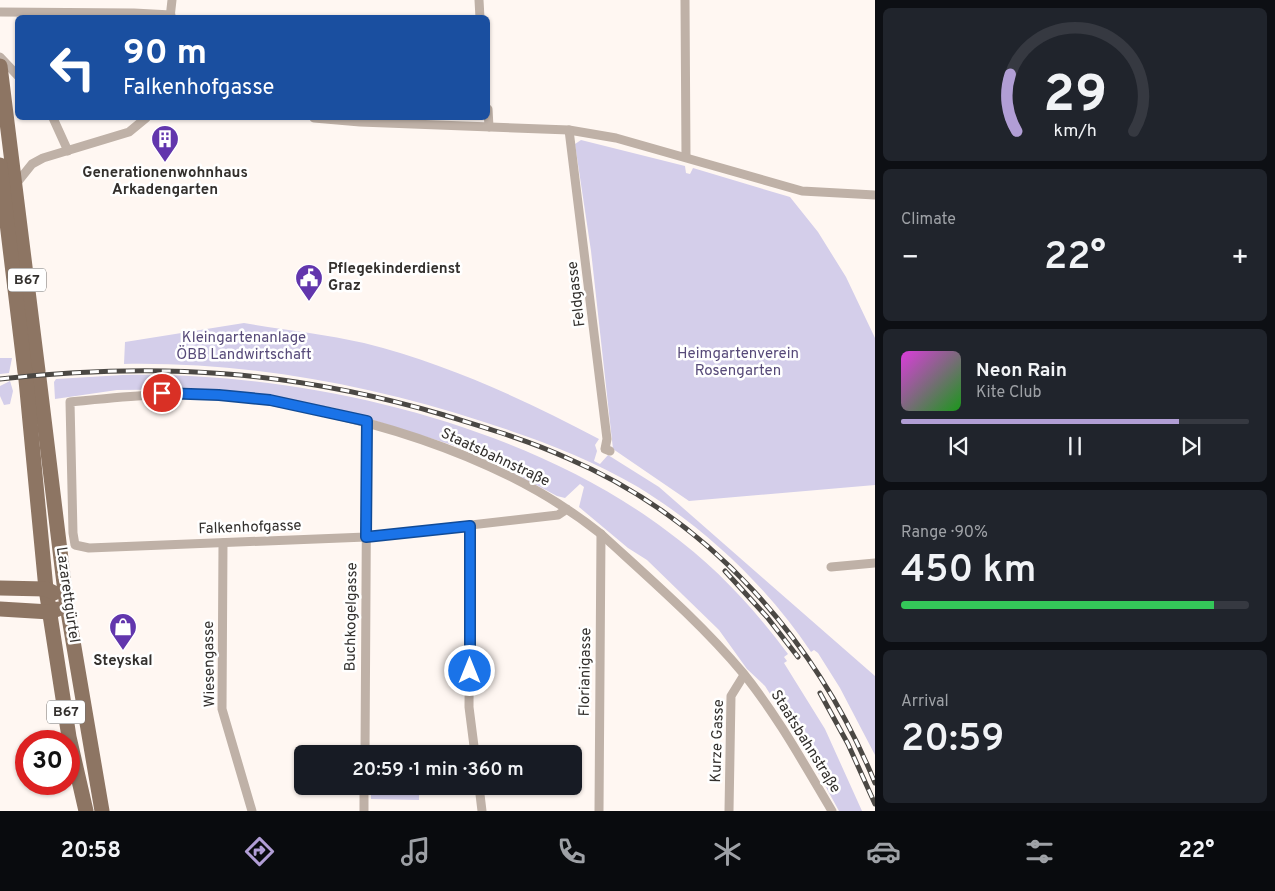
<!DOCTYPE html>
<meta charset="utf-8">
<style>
body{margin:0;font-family:Overpass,sans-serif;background:#20242c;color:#f1f3f6;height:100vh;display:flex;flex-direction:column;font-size:19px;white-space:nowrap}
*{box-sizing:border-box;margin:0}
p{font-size:16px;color:#9ea1a6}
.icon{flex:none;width:28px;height:28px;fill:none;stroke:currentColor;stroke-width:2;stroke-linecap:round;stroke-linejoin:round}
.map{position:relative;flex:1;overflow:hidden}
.sheet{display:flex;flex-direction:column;gap:8px;padding:8px;background:#0d0f14;width:400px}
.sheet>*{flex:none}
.hud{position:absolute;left:15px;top:15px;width:475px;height:105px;border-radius:8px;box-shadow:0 1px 4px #0004;background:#1a4fa0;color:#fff;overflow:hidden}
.speed{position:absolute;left:15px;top:730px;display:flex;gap:10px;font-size:25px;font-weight:700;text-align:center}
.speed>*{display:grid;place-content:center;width:65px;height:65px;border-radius:50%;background:#171b24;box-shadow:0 1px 4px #0004;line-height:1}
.speed .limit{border:8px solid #d22;background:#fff;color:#111}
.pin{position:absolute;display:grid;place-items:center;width:42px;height:42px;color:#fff;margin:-21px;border:2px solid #fff;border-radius:50%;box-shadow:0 1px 5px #0007}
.me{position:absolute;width:55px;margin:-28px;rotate:0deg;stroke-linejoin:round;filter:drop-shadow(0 0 4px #0008)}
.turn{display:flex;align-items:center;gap:18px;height:105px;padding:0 25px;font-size:22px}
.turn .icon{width:65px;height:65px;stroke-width:2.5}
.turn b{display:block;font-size:35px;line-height:42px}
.big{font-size:38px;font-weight:600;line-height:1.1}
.sheet .tile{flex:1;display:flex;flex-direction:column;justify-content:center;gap:8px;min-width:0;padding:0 18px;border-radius:8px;background:#20242c}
.sheet .dial{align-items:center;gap:0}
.dial svg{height:130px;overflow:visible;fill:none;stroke:#363941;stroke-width:7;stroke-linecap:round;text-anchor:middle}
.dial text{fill:#f1f3f6;stroke:none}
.song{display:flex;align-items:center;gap:15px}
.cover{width:60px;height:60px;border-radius:8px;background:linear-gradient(135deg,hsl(300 70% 55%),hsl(120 70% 35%))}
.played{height:5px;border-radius:2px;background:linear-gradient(90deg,#b19ed5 80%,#363941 80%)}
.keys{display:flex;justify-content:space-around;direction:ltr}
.heat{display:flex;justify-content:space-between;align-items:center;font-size:28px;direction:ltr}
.charge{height:8px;border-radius:4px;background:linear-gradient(90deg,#34c759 90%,#363941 0)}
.trip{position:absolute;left:294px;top:745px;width:288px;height:50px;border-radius:8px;background:#171b24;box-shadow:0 1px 4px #0004;font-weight:600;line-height:50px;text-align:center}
.tabs{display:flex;height:80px;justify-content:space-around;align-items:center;background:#090b0e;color:#9ea1a6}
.tabs .icon{width:35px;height:35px}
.tabs .selected{color:#b19ed5}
.tabs b{font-size:22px;color:#f1f3f6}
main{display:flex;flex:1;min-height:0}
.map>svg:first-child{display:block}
</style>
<main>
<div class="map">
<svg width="875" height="811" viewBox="0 0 875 811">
<rect width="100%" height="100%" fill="#fff7f2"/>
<g fill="#d4ceea">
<polygon points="581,140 685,166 686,173 690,174 693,168 790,197 818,232 846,277 875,338 875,485 689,501 613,449 591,251 575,144"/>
<path d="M244,323c40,7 81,11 120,20 84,21 159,56 235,96l-4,6 2,6 -3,10 6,3 8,-9 51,32 216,189v79l-35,-67 -22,-35 -4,-3 -3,2c-44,-66 -106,-124 -173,-165 -49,-29 -101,-48 -154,-65 -117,-38 -237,-60 -360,-58l1,-22z"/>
<polygon points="0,358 12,358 9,373 0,374"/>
<path d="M123,375c178,-4 400,47 544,156 47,34 86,76 121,123l-4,3 3,4 -3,2 41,66 37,82h-23l-34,-62 -40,-63 -18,-17 -28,-39 -72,-70 -19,-12 -49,-41 5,-20 -4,-3 -15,14 -8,-2 -64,-34 -41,-17 -117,-37 -115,-19 -103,1 -62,9 -1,-17 2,-3z"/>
<polygon points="10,381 13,391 10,404 4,405 0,396 0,386"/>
<polygon points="371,747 420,749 420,754 371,754"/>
<polygon points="371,786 419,786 419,800 371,799"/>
</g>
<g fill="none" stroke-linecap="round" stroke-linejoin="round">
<g stroke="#bfb1a7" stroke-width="9">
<polyline points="479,0 480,18"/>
<polyline points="685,0 686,157"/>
<polyline points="0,12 134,13 171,15"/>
<polyline points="170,18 172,0"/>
<polyline points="0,57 18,76"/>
<polyline points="488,109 489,127"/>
<polyline points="53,118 68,151"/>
<polyline points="314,118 360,122 569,130 616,138 802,191 875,195"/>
<polyline points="569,130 607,439 605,449 610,451"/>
<polyline points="16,184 32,164 43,158 129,132 146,118"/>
<path d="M567,509l-9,6 -192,22 -277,11 -14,-3 -2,-12 -3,-131c49,-5 97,-10 147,-7 33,1 65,8 97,15 101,22 206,59 287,124 49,45 99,88 142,139 34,42 61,91 89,138"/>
<polyline points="470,526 469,707 475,754"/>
<polyline points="223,543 222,709 252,811"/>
<polyline points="831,567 875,563"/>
<polyline points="365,754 367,421"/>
<polyline points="479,786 482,811"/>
<polyline points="364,811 364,786"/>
<polyline points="599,811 601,534"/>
<polyline points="729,811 731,696 744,675"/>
</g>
<g stroke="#8d7563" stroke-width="15">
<polyline points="0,66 38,371"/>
<polyline points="0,165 25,372"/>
<polyline points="39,378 66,600 102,811"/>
<polyline points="26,380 46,589 69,737 86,811"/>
<polyline points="0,588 46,589 54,593"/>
<polyline points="0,609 50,612 58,609"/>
</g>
<defs>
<g id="rail">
<path d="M0,379c158,-17 291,-9 444,36 42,13 84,25 123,43 143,61 250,183 308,325"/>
<polyline points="725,571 767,617 798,657"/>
<polyline points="820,693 848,744 875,804"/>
</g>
</defs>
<use href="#rail" stroke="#4b4844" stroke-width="5"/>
<use href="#rail" stroke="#fff" stroke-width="3" stroke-dasharray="9" stroke-linecap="butt"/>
</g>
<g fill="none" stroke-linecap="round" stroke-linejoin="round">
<defs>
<polyline id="route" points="162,393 219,395 270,400 367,421 366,537 470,526 470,671"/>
</defs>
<use href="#route" stroke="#114b97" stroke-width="12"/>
<use href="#route" stroke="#1a73e8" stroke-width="9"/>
</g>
<defs>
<symbol id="building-pin" viewBox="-11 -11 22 30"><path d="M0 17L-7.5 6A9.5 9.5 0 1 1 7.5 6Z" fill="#6236ad" stroke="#fff"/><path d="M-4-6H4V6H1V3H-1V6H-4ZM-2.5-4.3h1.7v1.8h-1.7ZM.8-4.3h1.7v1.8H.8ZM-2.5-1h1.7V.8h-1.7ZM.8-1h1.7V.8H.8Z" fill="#fff"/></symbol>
<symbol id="civic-pin" viewBox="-11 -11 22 30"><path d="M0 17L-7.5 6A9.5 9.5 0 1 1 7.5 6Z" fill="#6236ad" stroke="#fff"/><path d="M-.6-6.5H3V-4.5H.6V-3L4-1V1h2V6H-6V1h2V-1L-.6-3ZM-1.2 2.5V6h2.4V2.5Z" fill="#fff"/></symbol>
<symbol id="shop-pin" viewBox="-11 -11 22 30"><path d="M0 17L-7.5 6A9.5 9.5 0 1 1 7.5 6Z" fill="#6236ad" stroke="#fff"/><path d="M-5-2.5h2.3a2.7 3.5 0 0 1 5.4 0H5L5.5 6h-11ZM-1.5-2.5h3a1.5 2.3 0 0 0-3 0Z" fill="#fff"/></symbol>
</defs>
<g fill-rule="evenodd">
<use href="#building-pin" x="149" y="123" width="32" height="43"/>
<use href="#civic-pin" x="293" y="262" width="32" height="43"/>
<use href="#shop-pin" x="107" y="611" width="32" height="43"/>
</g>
<g text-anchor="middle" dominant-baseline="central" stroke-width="5" stroke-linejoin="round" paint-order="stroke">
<g fill="#fff" stroke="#706e6c" stroke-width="1">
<rect x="8" y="268.5" width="38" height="23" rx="4"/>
<rect x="47" y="700.5" width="38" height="23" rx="4"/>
</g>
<g font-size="14" font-weight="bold" fill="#33302d">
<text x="27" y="280">B67</text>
<text x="66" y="712">B67</text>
</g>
<g font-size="15" font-weight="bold" fill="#33302d" stroke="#fff">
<text x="165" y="173">Generationenwohnhaus<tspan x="165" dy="17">Arkadengarten</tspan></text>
<text x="328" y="269" text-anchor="start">Pflegekinderdienst<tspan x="328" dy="17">Graz</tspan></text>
<text x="123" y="661">Steyskal</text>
</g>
<g font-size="15" fill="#33302d" stroke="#fff">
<text transform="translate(577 294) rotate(-97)">Feldgasse</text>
<text transform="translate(495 458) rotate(25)">Staatsbahnstraße</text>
<text transform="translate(250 528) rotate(-2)">Falkenhofgasse</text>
<text transform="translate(67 595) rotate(82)">Lazarettgürtel</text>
<text transform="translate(352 617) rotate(-89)">Buchkogelgasse</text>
<text transform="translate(210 664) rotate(-91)">Wiesengasse</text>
<text transform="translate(586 672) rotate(-89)">Florianigasse</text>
<text transform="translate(718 741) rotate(-88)">Kurze Gasse</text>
<text transform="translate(805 742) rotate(58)">Staatsbahnstraße</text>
</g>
<g font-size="15" fill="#574a79" stroke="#fff">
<text x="244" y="338">Kleingartenanlage<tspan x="244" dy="17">ÖBB Landwirtschaft</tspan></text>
<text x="738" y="354">Heimgartenverein<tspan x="738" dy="17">Rosengarten</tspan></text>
</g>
</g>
</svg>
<div class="speed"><div class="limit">30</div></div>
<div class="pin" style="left:162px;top:393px;background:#d93025"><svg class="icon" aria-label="arrive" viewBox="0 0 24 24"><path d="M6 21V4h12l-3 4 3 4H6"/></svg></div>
<svg class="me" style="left:470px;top:671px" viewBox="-20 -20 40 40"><circle r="17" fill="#1a73e8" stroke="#fff" stroke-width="3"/><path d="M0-11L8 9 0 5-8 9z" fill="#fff"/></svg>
<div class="trip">20:59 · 1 min · 360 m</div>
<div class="hud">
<div class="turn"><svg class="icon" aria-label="left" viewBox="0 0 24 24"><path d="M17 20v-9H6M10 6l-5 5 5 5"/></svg><div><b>90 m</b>Falkenhofgasse</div></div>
</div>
</div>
<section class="sheet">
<div class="tile dial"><svg viewBox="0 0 100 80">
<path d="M14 69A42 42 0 1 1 86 69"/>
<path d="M14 69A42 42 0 0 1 10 34" stroke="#b19ed5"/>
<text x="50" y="56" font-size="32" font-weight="700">29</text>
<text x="50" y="72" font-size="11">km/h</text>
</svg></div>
<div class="tile"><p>Climate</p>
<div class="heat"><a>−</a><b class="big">22°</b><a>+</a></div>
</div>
<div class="tile">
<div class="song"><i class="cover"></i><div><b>Neon Rain</b><p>Kite Club</p></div></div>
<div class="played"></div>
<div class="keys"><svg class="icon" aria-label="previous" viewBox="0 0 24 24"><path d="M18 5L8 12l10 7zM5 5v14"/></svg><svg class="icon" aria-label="pause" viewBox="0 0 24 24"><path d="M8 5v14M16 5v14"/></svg><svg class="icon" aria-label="next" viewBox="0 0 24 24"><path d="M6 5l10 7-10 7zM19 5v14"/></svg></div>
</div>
<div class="tile"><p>Range · 90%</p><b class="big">450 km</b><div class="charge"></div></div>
<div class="tile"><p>Arrival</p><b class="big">20:59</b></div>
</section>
</main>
<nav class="tabs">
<b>20:58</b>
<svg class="icon selected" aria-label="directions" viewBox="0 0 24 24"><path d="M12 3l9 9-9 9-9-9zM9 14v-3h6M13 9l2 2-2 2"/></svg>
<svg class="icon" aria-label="music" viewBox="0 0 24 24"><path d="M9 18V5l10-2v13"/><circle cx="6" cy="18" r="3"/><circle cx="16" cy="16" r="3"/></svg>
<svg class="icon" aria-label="phone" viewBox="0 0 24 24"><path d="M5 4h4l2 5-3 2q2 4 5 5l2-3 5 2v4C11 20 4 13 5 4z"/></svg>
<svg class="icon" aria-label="climate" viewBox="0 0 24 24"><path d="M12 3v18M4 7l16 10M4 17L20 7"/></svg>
<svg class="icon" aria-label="car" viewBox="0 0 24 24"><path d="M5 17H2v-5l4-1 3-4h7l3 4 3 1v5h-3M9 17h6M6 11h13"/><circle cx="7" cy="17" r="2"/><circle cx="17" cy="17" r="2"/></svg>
<svg class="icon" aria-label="filters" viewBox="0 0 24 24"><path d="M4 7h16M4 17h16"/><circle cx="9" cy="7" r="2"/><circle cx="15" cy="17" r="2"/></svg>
<b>22°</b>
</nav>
